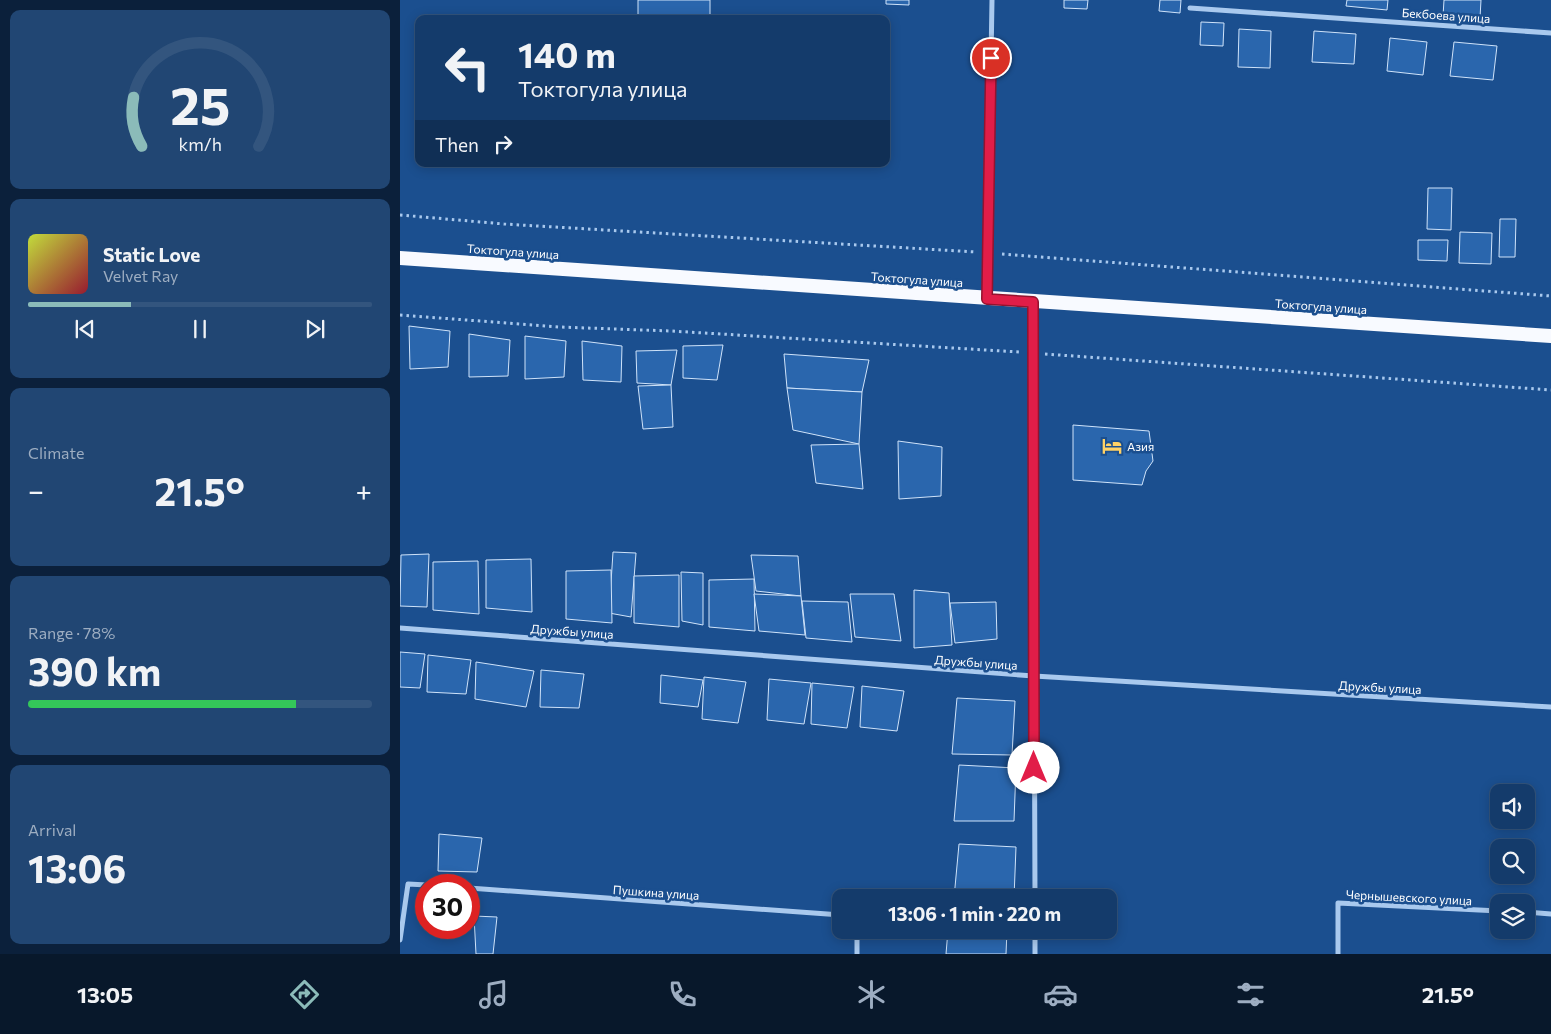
<!DOCTYPE html>
<meta charset="utf-8">
<style>
body{margin:0;font-family:Commissioner,sans-serif;background:#214673;color:#f1f3f6;height:100vh;display:flex;flex-direction:column;font-size:19px;white-space:nowrap}
*{box-sizing:border-box;margin:0}
p{font-size:16px;color:#9dadc1}
.icon{flex:none;width:28px;height:28px;fill:none;stroke:currentColor;stroke-width:2;stroke-linecap:round;stroke-linejoin:round}
.map{position:relative;flex:1;overflow:hidden}
.drawer{display:flex;flex-direction:column;gap:10px;padding:10px;background:#0b203b;width:400px}
.drawer>*{flex:none}
.guide{position:absolute;left:15px;top:15px;width:475px;height:152px;border-radius:10px;box-shadow:0 2px 12px #0003,0 0 0 1px #33557e;background:#143b6b;color:#f1f3f6;overflow:hidden}
.tools{position:absolute;left:1090px;top:784px;display:grid;gap:10px}
.tools a{display:grid;place-items:center;width:45px;height:45px;border-radius:10px;background:#143b6b;box-shadow:0 2px 12px #0003,0 0 0 1px #33557e;font-size:25px}
.speed{position:absolute;left:15px;top:874px;display:flex;gap:10px;font-size:25px;font-weight:700;text-align:center}
.speed>*{display:grid;place-content:center;width:65px;height:65px;border-radius:50%;background:#143b6b;box-shadow:0 2px 12px #0003,0 0 0 1px #33557e;line-height:1}
.speed .limit{border:8px solid #d22;background:#fff;color:#111}
.pin{position:absolute;display:grid;place-items:center;width:42px;height:42px;color:#fff;margin:-21px;border:2px solid #fff;border-radius:50%;box-shadow:0 1px 5px #0007}
.me{position:absolute;width:55px;margin:-28px;rotate:0deg;stroke-linejoin:round;filter:drop-shadow(0 0 4px #0008)}
.turn{display:flex;align-items:center;gap:18px;height:105px;padding:0 20px;font-size:22px}
.turn .icon{width:65px;height:65px;stroke-width:2.5}
.turn b{display:block;font-size:35px;line-height:42px}
.then{display:flex;align-items:center;height:48px;padding:0 20px;background:#0003;gap:10px;font-size:19px}
.big{font-size:38px;font-weight:700;line-height:1.1}
.drawer .widget{flex:1;display:flex;flex-direction:column;justify-content:center;gap:8px;min-width:0;padding:0 18px;border-radius:10px;background:#214673}
.drawer .dial{align-items:center;gap:0}
.dial svg{height:130px;overflow:visible;fill:none;stroke:#33557e;stroke-width:7;stroke-linecap:round;text-anchor:middle}
.dial text{fill:#f1f3f6;stroke:none}
.song{display:flex;align-items:center;gap:15px}
.cover{width:60px;height:60px;border-radius:8px;background:linear-gradient(135deg,hsl(70 70% 55%),hsl(350 70% 35%))}
.played{height:5px;border-radius:2px;background:linear-gradient(90deg,#8bbbb9 30%,#33557e 30%)}
.keys{display:flex;justify-content:space-around;direction:ltr}
.heat{display:flex;justify-content:space-between;align-items:center;font-size:28px;direction:ltr}
.charge{height:8px;border-radius:4px;background:linear-gradient(90deg,#34c759 78%,#33557e 0)}
.trip{position:absolute;left:432px;top:889px;width:285px;height:50px;border-radius:10px;background:#143b6b;box-shadow:0 2px 12px #0003,0 0 0 1px #33557e;font-weight:700;line-height:50px;text-align:center}
.tabs{display:flex;height:80px;justify-content:space-around;align-items:center;background:#08182b;color:#9dadc1}
.tabs .icon{width:35px;height:35px}
.tabs .on{color:#8bbbb9}
.tabs b{font-size:22px;color:#f1f3f6}
main{display:flex;flex:1;min-height:0}
.map>svg:first-child{display:block}
</style>
<main>
<section class="drawer">
<div class="widget dial"><svg viewBox="0 0 100 80">
<path d="M14 69A42 42 0 1 1 86 69"/>
<path d="M14 69A42 42 0 0 1 9 39" stroke="#8bbbb9"/>
<text x="50" y="56" font-size="32" font-weight="700">25</text>
<text x="50" y="72" font-size="11">km/h</text>
</svg></div>
<div class="widget">
<div class="song"><i class="cover"></i><div><b>Static Love</b><p>Velvet Ray</p></div></div>
<div class="played"></div>
<div class="keys"><svg class="icon" aria-label="previous" viewBox="0 0 24 24"><path d="M18 5L8 12l10 7zM5 5v14"/></svg><svg class="icon" aria-label="pause" viewBox="0 0 24 24"><path d="M8 5v14M16 5v14"/></svg><svg class="icon" aria-label="next" viewBox="0 0 24 24"><path d="M6 5l10 7-10 7zM19 5v14"/></svg></div>
</div>
<div class="widget"><p>Climate</p>
<div class="heat"><a>−</a><b class="big">21.5°</b><a>+</a></div>
</div>
<div class="widget"><p>Range · 78%</p><b class="big">390 km</b><div class="charge"></div></div>
<div class="widget"><p>Arrival</p><b class="big">13:06</b></div>
</section>
<div class="map">
<svg width="1151" height="954" viewBox="0 0 1151 954">
<rect width="100%" height="100%" fill="#1b4f8f"/>
<g fill="#2a66ad" stroke="#cfe3fa">
<rect x="238" y="0" width="72" height="19"/>
<polygon points="486,0 509,0 509,5 486,4"/>
<polygon points="664,0 688,0 687,9 664,8"/>
<polygon points="760,0 781,0 780,13 759,11"/>
<polygon points="947,0 988,0 987,10 946,6"/>
<polygon points="1044,0 1081,0 1080,18 1043,16"/>
<polygon points="801,22 824,23 823,46 800,45"/>
<polygon points="839,29 871,31 870,68 838,67"/>
<polygon points="914,31 956,34 954,64 912,62"/>
<polygon points="990,38 1027,42 1023,75 987,71"/>
<polygon points="1054,42 1097,46 1093,80 1050,76"/>
<polygon points="1028,188 1052,188 1051,230 1027,229"/>
<polygon points="1100,219 1116,219 1115,257 1099,257"/>
<polygon points="1060,232 1092,233 1091,264 1059,263"/>
<polygon points="1018,240 1048,240 1047,261 1018,260"/>
<polygon points="9,326 50,331 48,367 10,369"/>
<polygon points="69,334 110,340 108,376 69,377"/>
<polygon points="125,336 166,341 164,377 125,379"/>
<polygon points="182,341 222,346 221,382 183,380"/>
<polygon points="323,345 317,380 283,378 283,346"/>
<polygon points="277,350 271,385 237,383 236,351"/>
<polygon points="384,354 469,360 462,392 387,388"/>
<polygon points="271,385 273,427 243,429 238,386"/>
<polygon points="387,388 462,392 459,444 393,430"/>
<polygon points="673,425 749,431 753,461 746,471 742,485 673,480"/>
<polygon points="498,441 542,447 541,496 499,499"/>
<polygon points="459,444 463,489 416,483 411,445"/>
<polygon points="213,552 236,553 231,617 209,613"/>
<polygon points="29,554 27,607 0,606 1,555"/>
<polygon points="351,555 398,556 401,596 356,591"/>
<polygon points="131,559 132,612 86,608 86,560"/>
<polygon points="78,561 79,614 33,610 33,562"/>
<polygon points="211,570 212,623 166,619 166,571"/>
<polygon points="281,572 303,573 303,625 282,621"/>
<polygon points="279,575 279,627 234,623 234,576"/>
<polygon points="354,579 355,631 309,627 309,580"/>
<polygon points="514,590 549,593 552,645 514,648"/>
<polygon points="354,594 401,596 405,635 359,631"/>
<polygon points="450,594 494,594 501,641 455,637"/>
<polygon points="402,601 448,602 452,642 406,638"/>
<polygon points="596,602 597,639 555,643 550,603"/>
<polygon points="0,652 25,654 20,688 0,687"/>
<polygon points="28,655 71,660 66,694 27,692"/>
<polygon points="76,662 134,671 126,707 75,699"/>
<polygon points="141,670 184,674 179,708 140,707"/>
<polygon points="261,675 303,680 298,707 260,703"/>
<polygon points="304,677 346,682 338,723 302,719"/>
<polygon points="369,679 411,683 404,724 367,720"/>
<polygon points="412,683 454,687 447,728 411,724"/>
<polygon points="462,686 504,691 497,731 460,727"/>
<polygon points="557,698 615,701 612,755 552,754"/>
<polygon points="559,765 616,768 614,821 554,821"/>
<polygon points="39,834 82,838 77,872 38,871"/>
<polygon points="559,844 616,847 614,898 554,898"/>
<polygon points="74,916 97,917 93,954 76,954"/>
<polygon points="548,930 607,930 606,954 546,954"/>
</g>
<g fill="none" stroke-linecap="round" stroke-linejoin="round">
<g stroke="#a9c9ee" stroke-width="3" stroke-dasharray="2.5 4" stroke-linecap="butt">
<polyline points="0,215 104,224 576,252"/>
<polyline points="602,254 1151,296"/>
<polyline points="0,315 159,327 271,331 619,352"/>
<polyline points="645,354 1151,390"/>
</g>
<g stroke="#a9c9ee" stroke-width="5">
<polyline points="790,8 1151,33"/>
<polyline points="587,296 592,0"/>
<polyline points="633,303 635,898"/>
<polyline points="0,628 634,676 1151,707"/>
<polyline points="69,888 441,915"/>
<polyline points="1126,912 1151,914"/>
<polyline points="635,930 635,954"/>
<polyline points="0,940 8,884 27,885"/>
<polyline points="457,954 457,930"/>
<polyline points="938,954 938,903 1099,911"/>
</g>
<polyline stroke="#f8faff" stroke-width="14" points="0,258 1151,336"/>
</g>
<g fill="none" stroke-linecap="round" stroke-linejoin="round">
<defs>
<polyline id="route" points="591,58 587,299 633,302 634,768"/>
</defs>
<use href="#route" stroke="#92132f" stroke-width="12"/>
<use href="#route" stroke="#e11d48" stroke-width="9"/>
</g>
<defs>
<symbol id="hotel-bare" viewBox="-9 -9 18 18"><path d="M-6-4.5h1.5V1H6V5H4.5V3h-9V5H-6ZM-4 0a1.8 1.8 0 1 1 3.6 0ZM.5 0V-2.5h3Q6-2.5 6 0Z" fill="#ffd166" stroke="#1b4f8f" stroke-width="2.5" paint-order="stroke"/></symbol>
</defs>
<g fill-rule="evenodd">
<use href="#hotel-bare" x="698" y="432" width="28" height="28"/>
</g>
<g text-anchor="middle" dominant-baseline="central" stroke-width="5" stroke-linejoin="round" paint-order="stroke">
<g font-size="12" fill="#fff" stroke="#1b4f8f">
<text transform="translate(1046 15) rotate(4)">Бекбоева улица</text>
<text transform="translate(113 251) rotate(4)">Токтогула улица</text>
<text transform="translate(517 279) rotate(4)">Токтогула улица</text>
<text transform="translate(921 306) rotate(4)">Токтогула улица</text>
<text transform="translate(172 631) rotate(4)">Дружбы улица</text>
<text transform="translate(576 662) rotate(4)">Дружбы улица</text>
<text transform="translate(980 687) rotate(3)">Дружбы улица</text>
<text transform="translate(256 892) rotate(4)">Пушкина улица</text>
<text transform="translate(1009 897) rotate(3)">Чернышевского улица</text>
</g>
<g font-size="12" fill="#fff" stroke="#1b4f8f" text-anchor="start">
<text x="727" y="446">Aзия</text>
</g>
</g>
</svg>
<div class="tools">
<a><svg class="icon" aria-label="sound" viewBox="0 0 24 24"><path d="M4 9h4l5-4v14l-5-4H4zM17 9q2 3 0 6"/></svg></a>
<a><svg class="icon" aria-label="search" viewBox="0 0 24 24"><circle cx="10" cy="10" r="6"/><path d="M15 15l6 6"/></svg></a>
<a><svg class="icon" aria-label="layers" viewBox="0 0 24 24"><path d="M12 4l9 5-9 5-9-5zM3 14l9 5 9-5"/></svg></a>
</div>
<div class="speed"><div class="limit">30</div></div>
<div class="pin" style="left:591px;top:58px;background:#d93025"><svg class="icon" aria-label="arrive" viewBox="0 0 24 24"><path d="M6 21V4h12l-3 4 3 4H6"/></svg></div>
<svg class="me" style="left:634px;top:768px" viewBox="-20 -20 40 40"><circle r="19" fill="#fff"/><path d="M0-13L10 11 0 6-10 11z" fill="#e11d48"/></svg>
<div class="trip">13:06 · 1 min · 220 m</div>
<div class="guide">
<div class="turn"><svg class="icon" aria-label="left" viewBox="0 0 24 24"><path d="M17 20v-9H6M10 6l-5 5 5 5"/></svg><div><b>140 m</b>Токтогула улица</div></div>
<div class="then">Then<svg class="icon" aria-label="right" viewBox="0 0 24 24"><path d="M7 20v-9h11M14 6l5 5-5 5"/></svg></div>
</div>
</div>
</main>
<nav class="tabs">
<b>13:05</b>
<svg class="icon on" aria-label="directions" viewBox="0 0 24 24"><path d="M12 3l9 9-9 9-9-9zM9 14v-3h6M13 9l2 2-2 2"/></svg>
<svg class="icon" aria-label="music" viewBox="0 0 24 24"><path d="M9 18V5l10-2v13"/><circle cx="6" cy="18" r="3"/><circle cx="16" cy="16" r="3"/></svg>
<svg class="icon" aria-label="phone" viewBox="0 0 24 24"><path d="M5 4h4l2 5-3 2q2 4 5 5l2-3 5 2v4C11 20 4 13 5 4z"/></svg>
<svg class="icon" aria-label="climate" viewBox="0 0 24 24"><path d="M12 3v18M4 7l16 10M4 17L20 7"/></svg>
<svg class="icon" aria-label="car" viewBox="0 0 24 24"><path d="M5 17H2v-5l4-1 3-4h7l3 4 3 1v5h-3M9 17h6M6 11h13"/><circle cx="7" cy="17" r="2"/><circle cx="17" cy="17" r="2"/></svg>
<svg class="icon" aria-label="filters" viewBox="0 0 24 24"><path d="M4 7h16M4 17h16"/><circle cx="9" cy="7" r="2"/><circle cx="15" cy="17" r="2"/></svg>
<b>21.5°</b>
</nav>
